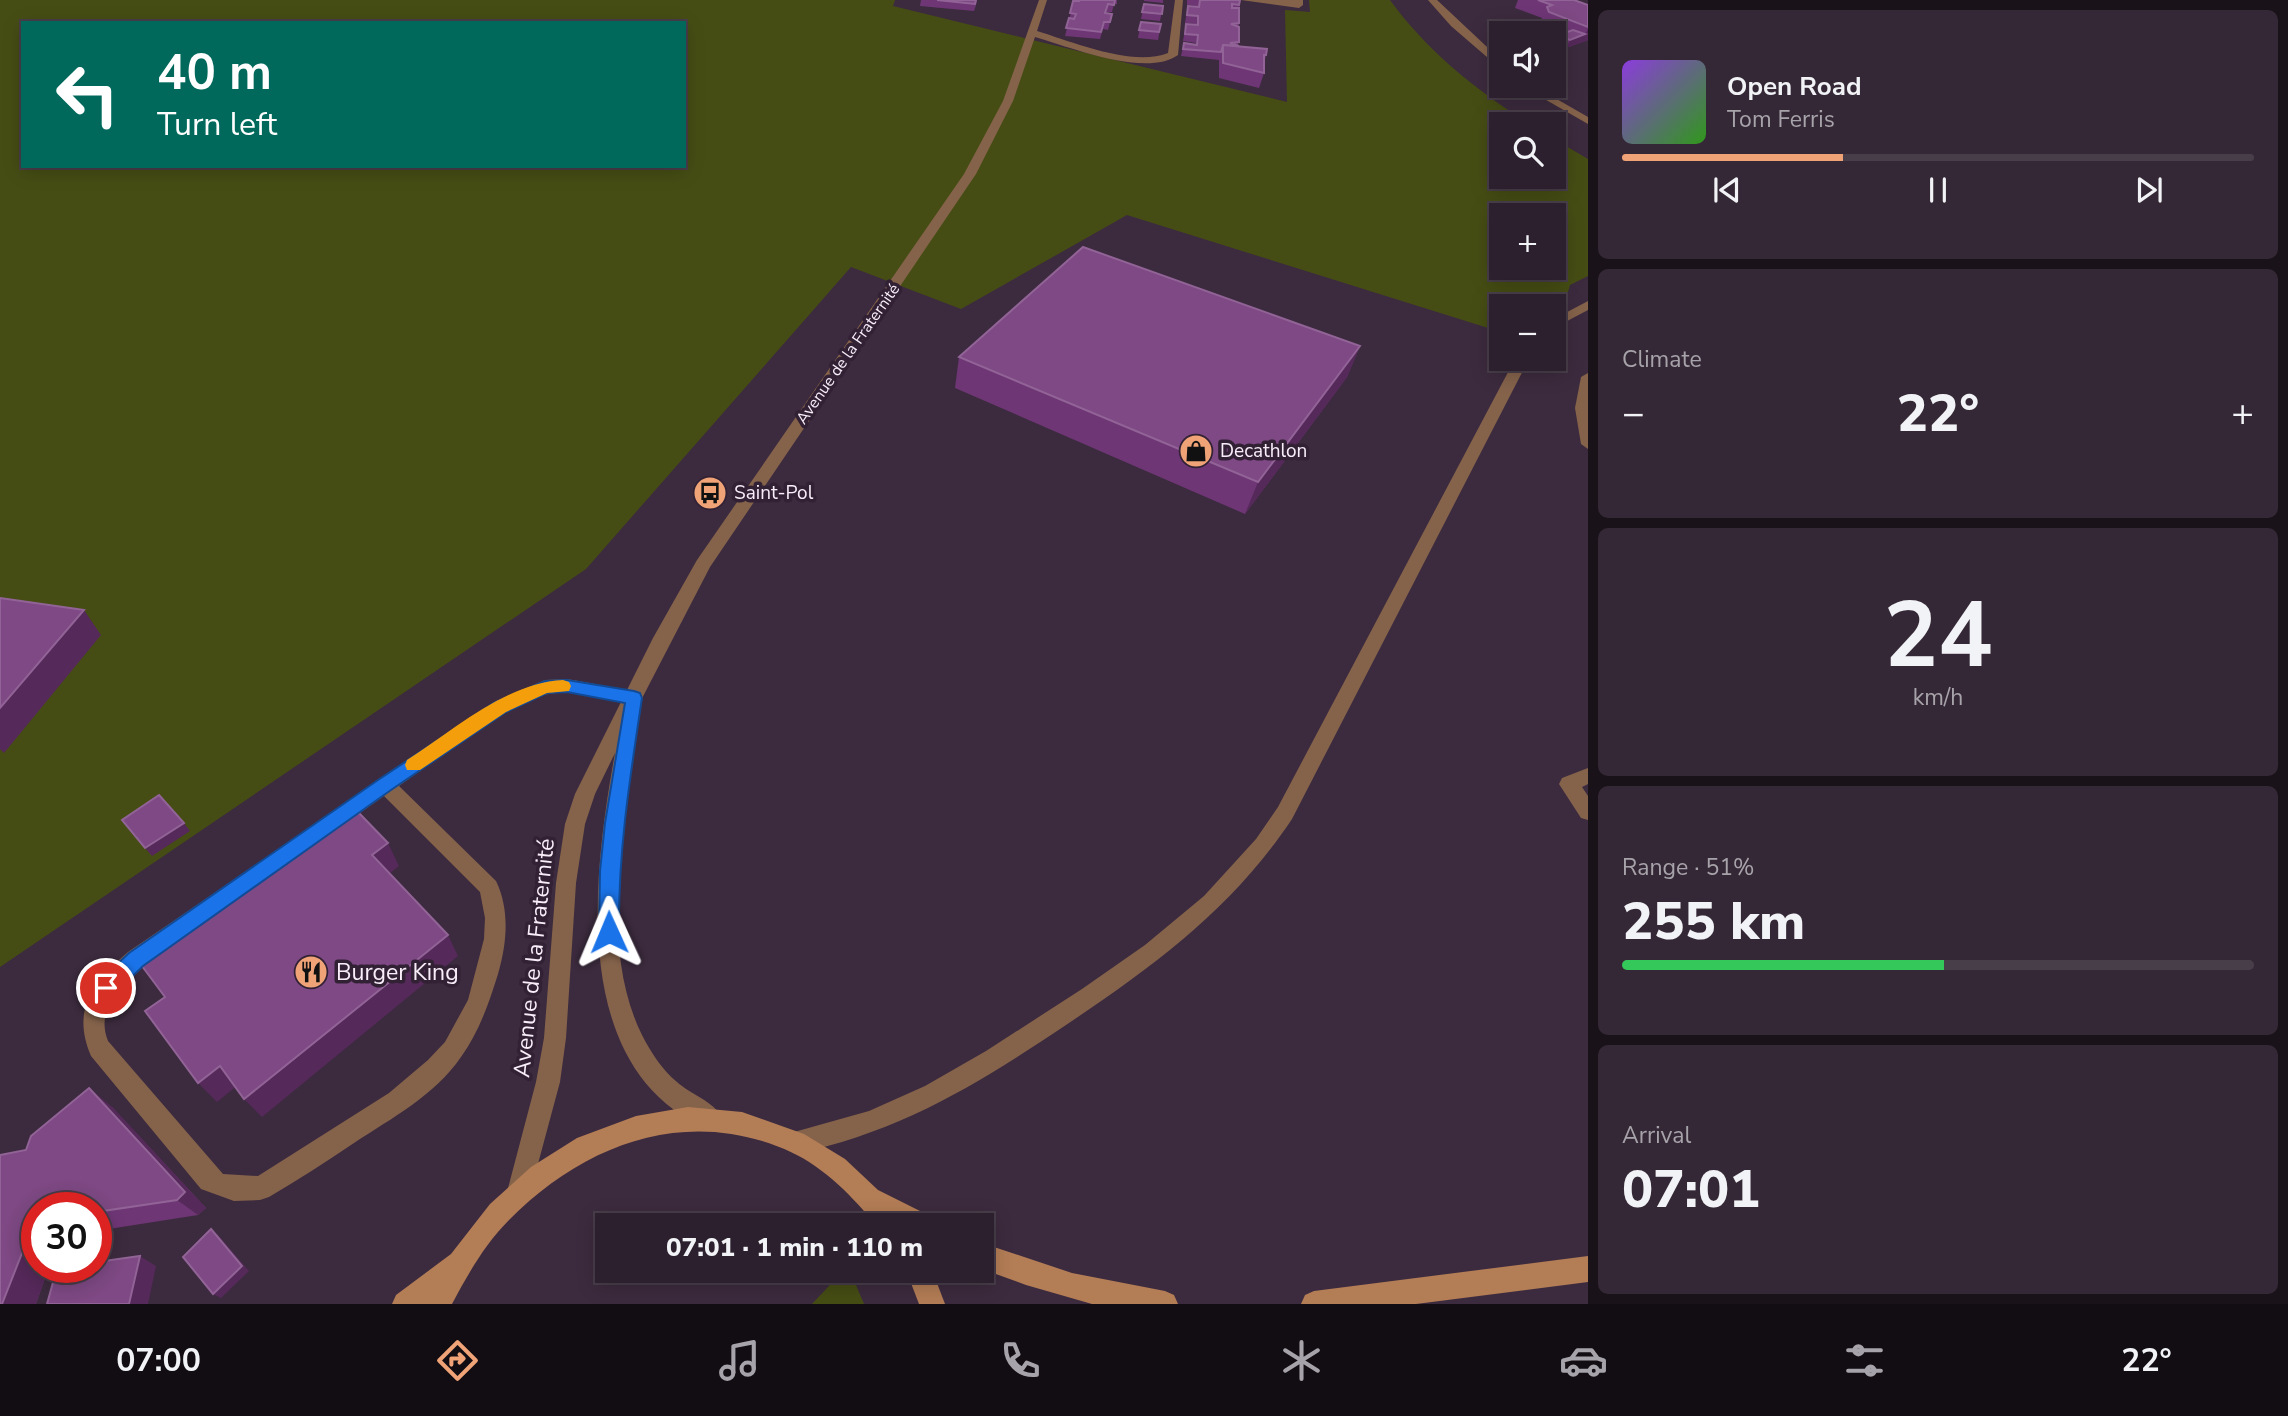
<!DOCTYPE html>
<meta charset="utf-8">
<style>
body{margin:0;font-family:"Nunito Sans",sans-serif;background:#352836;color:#f1f3f6;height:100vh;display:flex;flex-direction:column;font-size:26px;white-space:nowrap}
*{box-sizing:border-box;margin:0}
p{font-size:23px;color:#a7a3aa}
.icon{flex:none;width:38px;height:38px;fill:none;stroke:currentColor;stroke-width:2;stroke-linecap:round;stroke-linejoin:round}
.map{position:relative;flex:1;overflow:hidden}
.sheet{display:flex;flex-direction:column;gap:10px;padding:10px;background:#191219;width:700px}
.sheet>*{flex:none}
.banner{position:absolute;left:21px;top:21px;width:665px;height:147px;border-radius:0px;box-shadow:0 4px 18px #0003,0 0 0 2px #483e4a;background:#00695c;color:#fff;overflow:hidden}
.controls{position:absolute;left:1489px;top:21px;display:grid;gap:14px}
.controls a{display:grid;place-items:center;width:77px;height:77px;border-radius:0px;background:#2d202e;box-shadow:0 4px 18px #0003,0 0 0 2px #483e4a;font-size:35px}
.speed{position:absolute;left:21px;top:1192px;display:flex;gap:14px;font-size:35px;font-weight:700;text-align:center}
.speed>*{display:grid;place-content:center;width:91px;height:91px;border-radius:50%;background:#2d202e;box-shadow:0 4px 18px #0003,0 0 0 2px #483e4a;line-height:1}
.speed .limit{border:10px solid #d22;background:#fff;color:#111}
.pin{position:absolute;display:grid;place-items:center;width:60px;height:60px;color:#fff;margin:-30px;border:4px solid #fff;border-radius:50%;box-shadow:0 2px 7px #0007}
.me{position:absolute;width:77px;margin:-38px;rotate:359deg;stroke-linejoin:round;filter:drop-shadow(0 0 5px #0008)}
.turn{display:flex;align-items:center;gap:24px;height:147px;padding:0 21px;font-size:32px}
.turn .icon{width:91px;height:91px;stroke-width:2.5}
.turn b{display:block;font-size:49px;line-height:60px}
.big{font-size:52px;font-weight:800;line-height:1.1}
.sheet .card{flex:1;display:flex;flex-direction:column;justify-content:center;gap:10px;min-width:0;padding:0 24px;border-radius:10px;background:#352836}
.sheet .dial{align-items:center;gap:0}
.dial b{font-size:91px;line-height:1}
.song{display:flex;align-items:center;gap:21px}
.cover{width:84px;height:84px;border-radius:10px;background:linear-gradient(135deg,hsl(270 70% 55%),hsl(110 70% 35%))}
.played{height:7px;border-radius:4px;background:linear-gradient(90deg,#efa377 35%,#483e4a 35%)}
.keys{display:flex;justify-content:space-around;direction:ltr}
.heat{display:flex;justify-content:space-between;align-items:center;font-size:38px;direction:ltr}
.charge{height:10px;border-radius:5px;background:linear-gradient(90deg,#34c759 51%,#483e4a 0)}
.trip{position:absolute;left:595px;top:1213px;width:399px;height:70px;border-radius:0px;background:#2d202e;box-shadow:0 4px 18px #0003,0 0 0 2px #483e4a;font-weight:800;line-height:70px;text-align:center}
.dock{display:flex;height:112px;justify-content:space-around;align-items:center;background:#120d12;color:#a7a3aa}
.dock .icon{width:49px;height:49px}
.dock .selected{color:#efa377}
.dock b{font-size:32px;color:#f1f3f6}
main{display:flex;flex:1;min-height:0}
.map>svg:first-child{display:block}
</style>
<main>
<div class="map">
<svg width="1588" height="1304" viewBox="0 0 1588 1304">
<rect width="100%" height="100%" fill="#3c2b3e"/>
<g fill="#464d14" fill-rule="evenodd">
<path d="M0,0h895l-2,6 394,96 -2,-92 25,2 -1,-12h81c36,50 88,92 140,124h-28v53h52v-38l34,20v117l-18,9 -16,54v-33h-52l-1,26 -374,-117 -166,94 -110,-42 -265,302 -586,398zM23,23h661v143h-661zM1502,215h52v53h-52z"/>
<polygon points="844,1270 850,1271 864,1304 812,1304"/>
</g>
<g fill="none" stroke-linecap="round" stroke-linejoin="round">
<g fill="#85634b" fill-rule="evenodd">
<path d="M567,679l67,12 6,2 3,5 -3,5 -6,2c-27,-5 -58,-16 -85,-11 -38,6 -116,68 -150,92l97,95c14,29 11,62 2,93 -9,29 -19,58 -37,83 -26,38 -69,61 -107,86 -28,19 -56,37 -85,54l-9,3 -26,1 -33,-12 -110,-133c-20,-47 2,-74 37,-104l366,-250 51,-22zM384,796l96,96 5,26 -1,21 -16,61 -23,42 -17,18 -39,33 -131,83 -35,-2 -115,-133c-13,-32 13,-56 36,-75z"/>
<polygon points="1588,768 1588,784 1582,787 1588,796 1588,820 1581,818 1559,784 1562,778"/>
</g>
<g fill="#85634b" fill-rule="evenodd">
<path d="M1039,0h8l-10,31c36,11 95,36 131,22l7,-53h8l-5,55c-32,23 -108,-8 -143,-18l-22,64 -37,73 -266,393 -73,141 3,5c-16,95 -43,232 2,322 8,16 21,36 35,47 13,12 38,20 45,36l-4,8 -8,4c-143,-59 -117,-256 -95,-377l-20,41 -10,30 -9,59 -10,155 -6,44 -32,119 -9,3 -9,-3 -3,-9 29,-110 8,-44 12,-155 9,-59 10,-30 78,-156 44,-78 267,-386 39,-73z"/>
<polygon points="1241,0 1303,0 1303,5 1299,8"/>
<polygon points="1428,0 1437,0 1502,61 1502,70 1451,26"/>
<polygon points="1522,86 1534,86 1588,117 1588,124"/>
<polygon points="1588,301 1588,310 1554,328 1554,319"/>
<path d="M1515,359h14l-237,460c-60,90 -137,146 -226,206 -90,60 -164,106 -271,129l-8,-4 -4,-8 4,-8 82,-23 56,-25 61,-35 96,-62 63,-44 59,-49 52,-57 22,-32z"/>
<polygon points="1588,373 1588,449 1581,444 1575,408 1581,377"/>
</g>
<g fill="#b37d56" fill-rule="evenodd">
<path d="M688,1107l54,5 62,22 41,25 33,31 52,26 4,9h-58c-23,-28 -51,-57 -85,-73 -103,-47 -206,-9 -282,68 -24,24 -41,54 -57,84h-60l4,-9 55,-41 39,-50 41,-37 46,-29 59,-22z"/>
<polygon points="982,1243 1072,1273 1165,1291 1174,1295 1178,1304 1092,1304 1026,1285 982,1269"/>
<polygon points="1588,1256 1588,1282 1416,1304 1301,1304 1305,1295 1314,1291"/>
<polygon points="906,1270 932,1270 945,1304 919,1304"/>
</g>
</g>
<g fill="#6f3676">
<polygon points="921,0 977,0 976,5 974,11 920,6"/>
<polygon points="1074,0 1117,0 1117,4 1114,4 1112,12 1107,12 1106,13 1112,14 1108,30 1103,29 1100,39 1065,36"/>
<polygon points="1144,0 1163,0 1163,3 1144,1"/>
<polygon points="1187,0 1240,0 1238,46 1266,55 1264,64 1264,73 1259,88 1219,78 1219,60 1181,56 1184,43 1195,45 1196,43 1183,41 1186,24 1196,25 1196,24 1185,23 1188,6 1198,7 1198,6 1187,5"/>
<polygon points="1518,0 1574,0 1588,5 1588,40 1566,48 1554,43 1558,35 1561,34 1543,27 1540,22 1542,18 1515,8"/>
<polygon points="1144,4 1163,6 1160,21 1141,19"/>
<polygon points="1141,22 1161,24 1158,40 1138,38"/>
<polygon points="1360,346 1347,377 1245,514 955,388 959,357"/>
<polygon points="112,1107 206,1208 198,1215 96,1231 96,1208 37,1208 49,1267 36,1304 0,1304 26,1150"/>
</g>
<g fill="#55295a">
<polygon points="1588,29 1588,40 1566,48 1570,40 1585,34"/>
<polygon points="1360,346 1347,377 1245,514 1258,482"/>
<polygon points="84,610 101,635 4,753 0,749 0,708"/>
<polygon points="184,823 190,831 152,856 145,848"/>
<polygon points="388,843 399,866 384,878 372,855"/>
<polygon points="448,935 458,956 262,1117 244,1099"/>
<polygon points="220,1066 238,1085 217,1102 198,1083"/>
<polygon points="89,1088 112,1107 206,1208 198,1215 177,1200"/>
<polygon points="211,1229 218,1235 249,1271 221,1298 213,1294"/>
<polygon points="37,1234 37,1267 49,1267 36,1304 2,1304 26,1243"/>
<polygon points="140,1256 156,1266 148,1304 129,1304"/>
</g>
<g fill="#7e4984" stroke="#916396" stroke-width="2">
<polygon points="937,0 976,0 975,4"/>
<polygon points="1079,0 1115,0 1114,5 1108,4 1105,13 1112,14 1110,22 1104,22 1101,32 1066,28 1069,18 1074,19 1076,14 1070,13 1073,1 1079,1"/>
<polygon points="1200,0 1240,0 1239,5 1232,4 1232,8 1239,8 1239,23 1231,24 1239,27 1239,42 1230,43 1239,46 1223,45 1221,52 1183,49 1184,43 1197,45 1198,35 1185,34 1186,24 1198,25 1198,16 1187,15 1188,6 1199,7"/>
<polygon points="1538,0 1574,0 1588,5 1588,27 1549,12 1547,7 1552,5"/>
<polygon points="1144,4 1163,6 1162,14 1142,12"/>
<polygon points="1141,22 1161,24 1159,32 1139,30"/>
<polygon points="1573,30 1585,34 1570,40 1558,35"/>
<polygon points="1223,45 1267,49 1266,55 1264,55 1264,73 1223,63"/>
<polygon points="1083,247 1360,346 1258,482 959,357"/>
<polygon points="0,598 84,610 0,708"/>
<polygon points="159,795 184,823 145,848 122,820"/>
<polygon points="358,812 388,843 372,855 448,935 244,1099 220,1066 198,1083 145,1011 165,997 142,966"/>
<polygon points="89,1088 185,1192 177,1200 96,1212 96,1208 37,1208 37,1234 26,1243 2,1304 0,1304 0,1155 26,1150 31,1136"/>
<polygon points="211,1229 242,1266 213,1294 183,1257"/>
<polygon points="140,1256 129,1304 47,1304 57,1268 96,1267 96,1262"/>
</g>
<path fill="#1a73e8" stroke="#114b97" stroke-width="2" d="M567,680l67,11 6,2 2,5c-12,80 -24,153 -23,234l-3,6 -7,3 -7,-3 -3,-6 1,-61 5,-48 20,-120 -58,-11 -20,1 -41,19 -115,78 -248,176 -30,29 -7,2 -7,-2 -3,-7 3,-7 30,-28 249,-173 116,-77 51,-22z"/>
<path fill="#f59e0b" d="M563,680l6,2 2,4 -2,5 -22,2 -41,19 -86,58h-13l-2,-5 2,-5c47,-30 99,-77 156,-80z"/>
<defs>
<symbol id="shop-disc" viewBox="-11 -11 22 22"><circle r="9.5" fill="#efa377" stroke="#322134"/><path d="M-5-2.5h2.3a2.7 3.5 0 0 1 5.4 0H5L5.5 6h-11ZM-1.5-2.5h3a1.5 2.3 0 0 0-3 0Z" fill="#111"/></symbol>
<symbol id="bus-disc" viewBox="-11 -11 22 22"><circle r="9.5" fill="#efa377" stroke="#322134"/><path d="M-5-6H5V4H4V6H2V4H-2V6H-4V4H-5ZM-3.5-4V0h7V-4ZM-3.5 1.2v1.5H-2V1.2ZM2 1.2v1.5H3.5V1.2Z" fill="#111"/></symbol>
<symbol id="restaurant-disc" viewBox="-11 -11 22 22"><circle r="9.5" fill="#efa377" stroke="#322134"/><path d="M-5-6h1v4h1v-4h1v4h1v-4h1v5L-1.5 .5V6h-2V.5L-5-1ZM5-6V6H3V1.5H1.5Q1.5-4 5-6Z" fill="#111"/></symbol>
</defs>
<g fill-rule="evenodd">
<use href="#shop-disc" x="1177" y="432" width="38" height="38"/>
<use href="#bus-disc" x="691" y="474" width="38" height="38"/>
<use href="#restaurant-disc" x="292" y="953" width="38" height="38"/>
</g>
<g text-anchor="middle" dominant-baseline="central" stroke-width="7" stroke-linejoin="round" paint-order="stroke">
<g font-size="16" fill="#f8edf9" stroke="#322134">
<text transform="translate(848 354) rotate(-55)">Avenue de la Fraternité</text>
</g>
<g font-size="19" fill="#f8edf9" stroke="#322134" text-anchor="start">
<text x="1220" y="451">Decathlon</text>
<text x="734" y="493">Saint-Pol</text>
</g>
<g font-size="23" fill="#f8edf9" stroke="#322134">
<text transform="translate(534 958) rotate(-84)">Avenue de la Fraternité</text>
</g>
<g font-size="23" fill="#f8edf9" stroke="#322134" text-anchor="start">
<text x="336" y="972">Burger King</text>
</g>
</g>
</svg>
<div class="controls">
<a><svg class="icon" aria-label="sound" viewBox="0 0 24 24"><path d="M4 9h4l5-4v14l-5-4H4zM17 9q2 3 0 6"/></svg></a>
<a><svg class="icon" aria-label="search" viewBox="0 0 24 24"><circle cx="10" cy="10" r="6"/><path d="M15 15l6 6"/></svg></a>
<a>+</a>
<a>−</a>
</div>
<div class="speed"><div class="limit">30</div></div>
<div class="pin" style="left:106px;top:988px;background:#d93025"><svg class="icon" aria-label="arrive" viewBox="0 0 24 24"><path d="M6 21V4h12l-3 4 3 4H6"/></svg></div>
<svg class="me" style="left:609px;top:932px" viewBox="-20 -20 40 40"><path d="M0-17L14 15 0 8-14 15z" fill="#1a73e8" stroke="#fff" stroke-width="4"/></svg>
<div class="trip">07:01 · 1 min · 110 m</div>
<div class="banner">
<div class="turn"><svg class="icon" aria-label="left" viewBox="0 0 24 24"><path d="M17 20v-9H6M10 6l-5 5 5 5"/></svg><div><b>40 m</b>Turn left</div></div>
</div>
</div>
<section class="sheet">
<div class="card">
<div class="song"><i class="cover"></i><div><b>Open Road</b><p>Tom Ferris</p></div></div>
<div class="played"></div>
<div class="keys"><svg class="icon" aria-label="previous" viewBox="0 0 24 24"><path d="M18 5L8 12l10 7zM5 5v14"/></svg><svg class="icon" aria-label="pause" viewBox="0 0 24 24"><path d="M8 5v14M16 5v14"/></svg><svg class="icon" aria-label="next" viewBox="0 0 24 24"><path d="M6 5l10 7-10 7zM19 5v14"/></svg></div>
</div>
<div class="card"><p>Climate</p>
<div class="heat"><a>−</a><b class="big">22°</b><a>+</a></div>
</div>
<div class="card dial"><b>24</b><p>km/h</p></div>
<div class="card"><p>Range · 51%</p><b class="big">255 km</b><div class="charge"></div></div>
<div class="card"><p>Arrival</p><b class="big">07:01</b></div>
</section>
</main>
<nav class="dock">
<b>07:00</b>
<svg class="icon selected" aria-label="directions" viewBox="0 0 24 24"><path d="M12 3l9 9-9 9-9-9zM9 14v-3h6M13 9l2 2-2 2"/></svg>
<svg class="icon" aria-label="music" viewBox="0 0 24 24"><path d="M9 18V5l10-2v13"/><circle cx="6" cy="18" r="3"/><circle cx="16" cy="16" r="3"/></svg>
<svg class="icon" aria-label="phone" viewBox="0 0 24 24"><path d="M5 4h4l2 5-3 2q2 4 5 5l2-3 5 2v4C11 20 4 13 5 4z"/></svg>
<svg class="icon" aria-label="climate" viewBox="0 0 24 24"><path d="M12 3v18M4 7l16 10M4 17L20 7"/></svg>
<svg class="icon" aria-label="car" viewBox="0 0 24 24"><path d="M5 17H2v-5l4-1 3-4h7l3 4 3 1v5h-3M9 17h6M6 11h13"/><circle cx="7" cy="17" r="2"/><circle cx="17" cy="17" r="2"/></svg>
<svg class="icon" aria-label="filters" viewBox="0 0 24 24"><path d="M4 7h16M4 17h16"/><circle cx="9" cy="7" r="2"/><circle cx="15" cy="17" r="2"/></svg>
<b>22°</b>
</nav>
